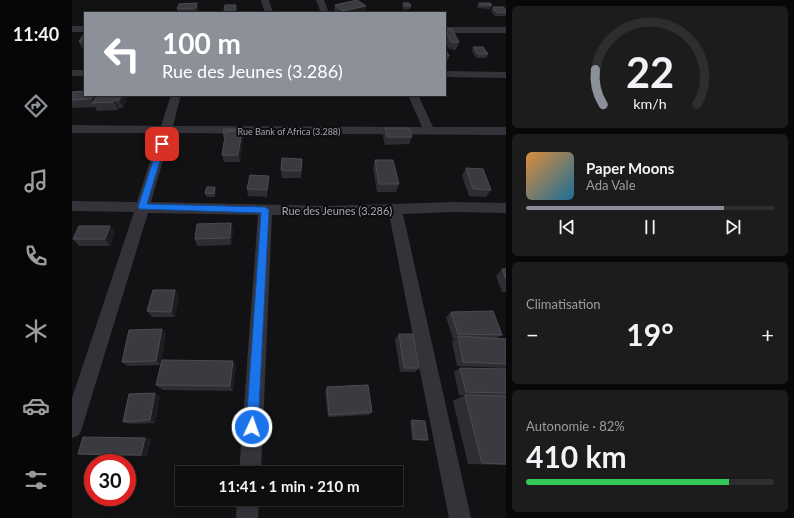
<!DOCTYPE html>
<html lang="fr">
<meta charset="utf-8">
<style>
body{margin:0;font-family:Lato,sans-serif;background:#1c1c1d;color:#f1f3f6;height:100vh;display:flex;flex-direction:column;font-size:15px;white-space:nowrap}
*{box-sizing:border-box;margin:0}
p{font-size:13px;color:#9b9c9e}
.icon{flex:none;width:22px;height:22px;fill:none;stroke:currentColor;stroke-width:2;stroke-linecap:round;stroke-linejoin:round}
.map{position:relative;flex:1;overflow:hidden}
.panel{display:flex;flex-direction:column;gap:6px;padding:6px;background:#080808;width:288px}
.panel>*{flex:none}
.top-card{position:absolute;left:12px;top:12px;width:362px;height:84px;border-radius:0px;box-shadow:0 2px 6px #0003,0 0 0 1px #2e2e2f;background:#8c9099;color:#fff;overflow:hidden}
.speed{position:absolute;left:12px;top:454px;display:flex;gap:8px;font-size:20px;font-weight:700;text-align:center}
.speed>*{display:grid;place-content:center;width:52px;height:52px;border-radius:50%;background:#0e0e0f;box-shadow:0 2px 6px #0003,0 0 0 1px #2e2e2f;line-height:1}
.speed .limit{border:6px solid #d22;background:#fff;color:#111}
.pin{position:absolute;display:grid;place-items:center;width:34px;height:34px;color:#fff;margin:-17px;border-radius:8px;box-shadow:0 2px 6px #0006}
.me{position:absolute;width:44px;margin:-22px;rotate:3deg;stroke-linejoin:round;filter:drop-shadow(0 0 3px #0008)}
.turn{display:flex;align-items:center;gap:14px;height:84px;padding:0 12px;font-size:18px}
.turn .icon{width:52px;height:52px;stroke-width:2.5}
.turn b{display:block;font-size:28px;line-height:34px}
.big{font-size:30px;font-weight:700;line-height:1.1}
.panel .widget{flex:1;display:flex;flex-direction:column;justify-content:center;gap:6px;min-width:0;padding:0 14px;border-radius:6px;background:#1c1c1d}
.panel .dial{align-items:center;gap:0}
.dial svg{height:104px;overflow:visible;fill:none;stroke:#2e2e2f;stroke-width:7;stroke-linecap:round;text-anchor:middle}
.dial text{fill:#f1f3f6;stroke:none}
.song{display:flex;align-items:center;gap:12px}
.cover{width:48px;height:48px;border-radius:6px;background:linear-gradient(135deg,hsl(30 70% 55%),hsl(200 70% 35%))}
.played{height:4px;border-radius:2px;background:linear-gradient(90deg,#8c9099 80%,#2e2e2f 80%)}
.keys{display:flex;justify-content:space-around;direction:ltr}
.heat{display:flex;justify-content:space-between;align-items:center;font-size:22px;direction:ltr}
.charge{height:6px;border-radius:3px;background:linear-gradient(90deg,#34c759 82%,#2e2e2f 0)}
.trip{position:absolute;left:103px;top:466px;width:228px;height:40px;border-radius:0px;background:#0e0e0f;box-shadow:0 2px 6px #0003,0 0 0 1px #2e2e2f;font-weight:700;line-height:40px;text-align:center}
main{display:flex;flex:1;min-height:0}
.tabs{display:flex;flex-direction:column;width:72px;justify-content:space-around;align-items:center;background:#060606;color:#9b9c9e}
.tabs .icon{width:28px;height:28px}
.tabs .active{color:#8c9099}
.tabs b{font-size:18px;color:#f1f3f6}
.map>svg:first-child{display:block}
</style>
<main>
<nav class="tabs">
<b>11:40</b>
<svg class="icon active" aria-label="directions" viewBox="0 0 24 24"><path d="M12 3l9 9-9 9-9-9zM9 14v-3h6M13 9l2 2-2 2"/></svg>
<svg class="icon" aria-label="music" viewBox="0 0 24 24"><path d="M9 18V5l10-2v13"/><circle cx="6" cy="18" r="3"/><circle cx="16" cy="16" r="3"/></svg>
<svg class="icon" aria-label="phone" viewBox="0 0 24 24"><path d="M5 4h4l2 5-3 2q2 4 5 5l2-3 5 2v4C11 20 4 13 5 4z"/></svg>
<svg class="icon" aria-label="climate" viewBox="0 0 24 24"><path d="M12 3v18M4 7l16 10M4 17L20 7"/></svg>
<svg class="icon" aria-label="car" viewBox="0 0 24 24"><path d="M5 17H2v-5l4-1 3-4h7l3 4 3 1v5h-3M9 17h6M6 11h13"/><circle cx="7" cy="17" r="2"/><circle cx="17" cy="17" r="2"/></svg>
<svg class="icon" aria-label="filters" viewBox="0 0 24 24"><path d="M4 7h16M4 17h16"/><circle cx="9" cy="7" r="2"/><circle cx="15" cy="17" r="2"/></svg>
</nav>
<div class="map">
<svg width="434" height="518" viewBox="0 0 434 518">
<rect width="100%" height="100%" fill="#121214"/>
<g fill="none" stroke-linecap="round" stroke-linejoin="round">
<g fill="#333339" fill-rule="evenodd">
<polygon points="189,0 197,0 201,13 193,13"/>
<polygon points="244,0 252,0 257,13 249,13"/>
<rect x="0" y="26" width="13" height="6"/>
<rect x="373" y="27" width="61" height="6"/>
<rect x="0" y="70" width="13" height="6"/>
<polygon points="373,71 434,72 434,78 373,77"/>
<polygon points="99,95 109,95 101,126 350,127 336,95 346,95 361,127 434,127 434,135 99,133 79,202 257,206 380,202 434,203 434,213 380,212 331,214 399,518 377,518 317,214 257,216 200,215 189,473 167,473 186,215 76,213 10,428 7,435 0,438 0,398 62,212 0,211 0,201 65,202 87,133 0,133 0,125 89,126"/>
<polygon points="165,499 187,499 186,518 164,518"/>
</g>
</g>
<g fill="#2e2e32">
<polygon points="125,3 127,11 126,13 106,13 105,9"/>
<polygon points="331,3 339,6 338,9 332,10 330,6"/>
<polygon points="407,3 420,5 418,9 406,8 405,6"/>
<polygon points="263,5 294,6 293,13 264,13 262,12"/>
<polygon points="434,5 434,15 433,16 423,16 419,11 421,7 432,9"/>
<polygon points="165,8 164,13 152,13 152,10"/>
<polygon points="373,29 387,42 384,50 377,49 373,42"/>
<polygon points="13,35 13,49 10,49 7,42"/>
<polygon points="401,47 416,54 414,58 404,58 400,51"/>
<polygon points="373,48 377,56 376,60 373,60"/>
<polygon points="0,92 13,95 57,95 51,108 47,108 46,110 25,111 23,107 0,108"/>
<polygon points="61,95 80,95 79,97 62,97"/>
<polygon points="313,128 340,137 337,144 313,145 311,136"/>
<polygon points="151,133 173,133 172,138 171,138 168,162 152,162 150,155 153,137 151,137"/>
<polygon points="230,159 229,178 210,178 209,170"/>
<polygon points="303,160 327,184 324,192 305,192 301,168"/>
<polygon points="394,168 419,190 414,197 397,196 390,176"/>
<polygon points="197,176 197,183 195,197 176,196 175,189"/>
<polygon points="143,187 144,191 143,197 134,197 133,193"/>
<polygon points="159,223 161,230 159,245 125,246 123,239"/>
<polygon points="38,226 43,232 38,246 7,246 1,239"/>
<polygon points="430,269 434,269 434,292 430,292 424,276"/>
<polygon points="103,290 107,296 103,317 80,317 75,311"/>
<polygon points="379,312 430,335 425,338 434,339 434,368 385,366 380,341 383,339 381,339 374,317"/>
<polygon points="94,334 89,362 161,361 164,366 161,391 91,390 84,385 89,365 56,366 50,362"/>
<polygon points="327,334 347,368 343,372 328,372 323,339"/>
<polygon points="388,368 434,369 434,465 396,464 381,401 393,395 423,396 387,395 382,372"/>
<polygon points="255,387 300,412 297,415 256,417 253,391"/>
<polygon points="88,396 83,423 58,424 51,422"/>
<polygon points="340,420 356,440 353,441 340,440 338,421"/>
<polygon points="73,438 79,439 75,456 14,455 6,454"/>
</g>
<g fill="#1d1d20">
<polygon points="125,3 127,11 126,13 125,13 124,8"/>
<polygon points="294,6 293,13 271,13 271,11"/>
<polygon points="22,95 28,95 21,103 19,99"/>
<polygon points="50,95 57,95 51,108 47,100"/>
<polygon points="43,100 47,108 46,110 42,102"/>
<polygon points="170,131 171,139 168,162 166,155"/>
<polygon points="197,176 197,183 195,197 195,190"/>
<polygon points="143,187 144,191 143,197 142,194"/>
<polygon points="159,223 161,230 159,245 158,238"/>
<polygon points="38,226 43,232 38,246 33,239"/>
<polygon points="103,290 107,296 103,317 99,312"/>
<polygon points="90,329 94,334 89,365 84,361"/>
<polygon points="161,361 164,366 161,391 158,386"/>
<polygon points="83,393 88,396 83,423 78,420"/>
<polygon points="73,438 79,439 75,456 69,455"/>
</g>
<g fill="#3a3b40" stroke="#4b4c52">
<polygon points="285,0 294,6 271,11 263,5"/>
<polygon points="125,3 124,8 105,9 107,4"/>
<polygon points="331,3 337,3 339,6 333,6"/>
<polygon points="407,3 418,3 420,5 408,5"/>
<polygon points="153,5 164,5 163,10 152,10"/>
<polygon points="421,7 431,7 434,11 434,13 424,12"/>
<polygon points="373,29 380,29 387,42 379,42"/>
<polygon points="11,35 13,35 13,41 7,42"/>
<polygon points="401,47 411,47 416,54 406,54"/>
<polygon points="373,48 377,56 373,56"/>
<polygon points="13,91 13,95 22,95 19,99 0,100 0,92"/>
<polygon points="26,95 50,95 47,100 43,100 42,102 20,103"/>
<polygon points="313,128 337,128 340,137 315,137"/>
<polygon points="152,129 173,129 172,134 170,134 170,131 154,131 154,133 151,133"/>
<polygon points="154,131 170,131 166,155 150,155"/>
<polygon points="210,158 230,159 229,171 209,170"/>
<polygon points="303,160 321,160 327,184 307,184"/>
<polygon points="394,168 411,169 419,190 401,189"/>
<polygon points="178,175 197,176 195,190 175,189"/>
<polygon points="135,187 143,187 142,194 133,193"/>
<polygon points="159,223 158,238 123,239 125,224"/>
<polygon points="7,226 38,226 33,239 1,239"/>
<polygon points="430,269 434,269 434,279"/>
<polygon points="81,290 103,290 99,312 75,311"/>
<polygon points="421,311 430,335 386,334 379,312"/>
<polygon points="90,329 84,361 50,362 57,330"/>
<polygon points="327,334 341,334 347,368 332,368"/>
<polygon points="386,336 434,339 434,364 391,362"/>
<polygon points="90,360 161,361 158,386 84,385"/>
<polygon points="388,368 434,369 434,393 394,392"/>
<polygon points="296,385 300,412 257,415 255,387"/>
<polygon points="83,393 78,420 51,422 57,394"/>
<polygon points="393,395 434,396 434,464 410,463"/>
<polygon points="340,420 353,421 356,440 342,439"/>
<polygon points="11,437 73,438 69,455 6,454"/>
</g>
<polygon fill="#1a73e8" stroke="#114b97" points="87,142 92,142 93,144 75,204 193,207 197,210 186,427 185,431 180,433 176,431 174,427 189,213 67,209 66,207"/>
<g text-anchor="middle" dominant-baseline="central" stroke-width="4" stroke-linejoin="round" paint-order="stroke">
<g font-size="9" fill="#a3a7b5" stroke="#0d0d0f">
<text x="217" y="131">Rue Bank of Africa (3.288)</text>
</g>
<g font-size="11" fill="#a3a7b5" stroke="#0d0d0f">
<text x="265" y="210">Rue des Jeunes (3.286)</text>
</g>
</g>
</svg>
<div class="speed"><div class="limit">30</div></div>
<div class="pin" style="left:90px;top:144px;background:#d93025"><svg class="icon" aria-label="arrive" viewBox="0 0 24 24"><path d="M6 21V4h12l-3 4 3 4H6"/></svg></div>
<svg class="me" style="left:180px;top:427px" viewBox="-20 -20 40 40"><circle r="17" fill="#1a73e8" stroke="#fff" stroke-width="3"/><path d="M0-11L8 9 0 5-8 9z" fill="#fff"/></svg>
<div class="trip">11:41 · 1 min · 210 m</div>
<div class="top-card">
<div class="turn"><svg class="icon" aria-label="left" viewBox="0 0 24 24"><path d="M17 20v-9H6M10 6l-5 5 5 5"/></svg><div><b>100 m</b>Rue des Jeunes (3.286)</div></div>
</div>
</div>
<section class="panel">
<div class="widget dial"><svg viewBox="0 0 100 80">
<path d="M14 69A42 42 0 1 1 86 69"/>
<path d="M14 69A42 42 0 0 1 8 42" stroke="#8c9099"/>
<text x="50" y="56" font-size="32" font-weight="700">22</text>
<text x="50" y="72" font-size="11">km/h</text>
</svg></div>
<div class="widget">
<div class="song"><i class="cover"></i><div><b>Paper Moons</b><p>Ada Vale</p></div></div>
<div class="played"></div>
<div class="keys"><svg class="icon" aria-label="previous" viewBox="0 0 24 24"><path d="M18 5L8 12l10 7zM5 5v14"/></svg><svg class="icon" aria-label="pause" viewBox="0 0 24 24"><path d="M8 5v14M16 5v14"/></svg><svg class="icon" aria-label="next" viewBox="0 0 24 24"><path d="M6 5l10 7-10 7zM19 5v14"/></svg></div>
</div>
<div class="widget"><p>Climatisation</p>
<div class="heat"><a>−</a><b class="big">19°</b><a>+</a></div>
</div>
<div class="widget"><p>Autonomie · 82%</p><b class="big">410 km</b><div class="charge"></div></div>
</section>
</main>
